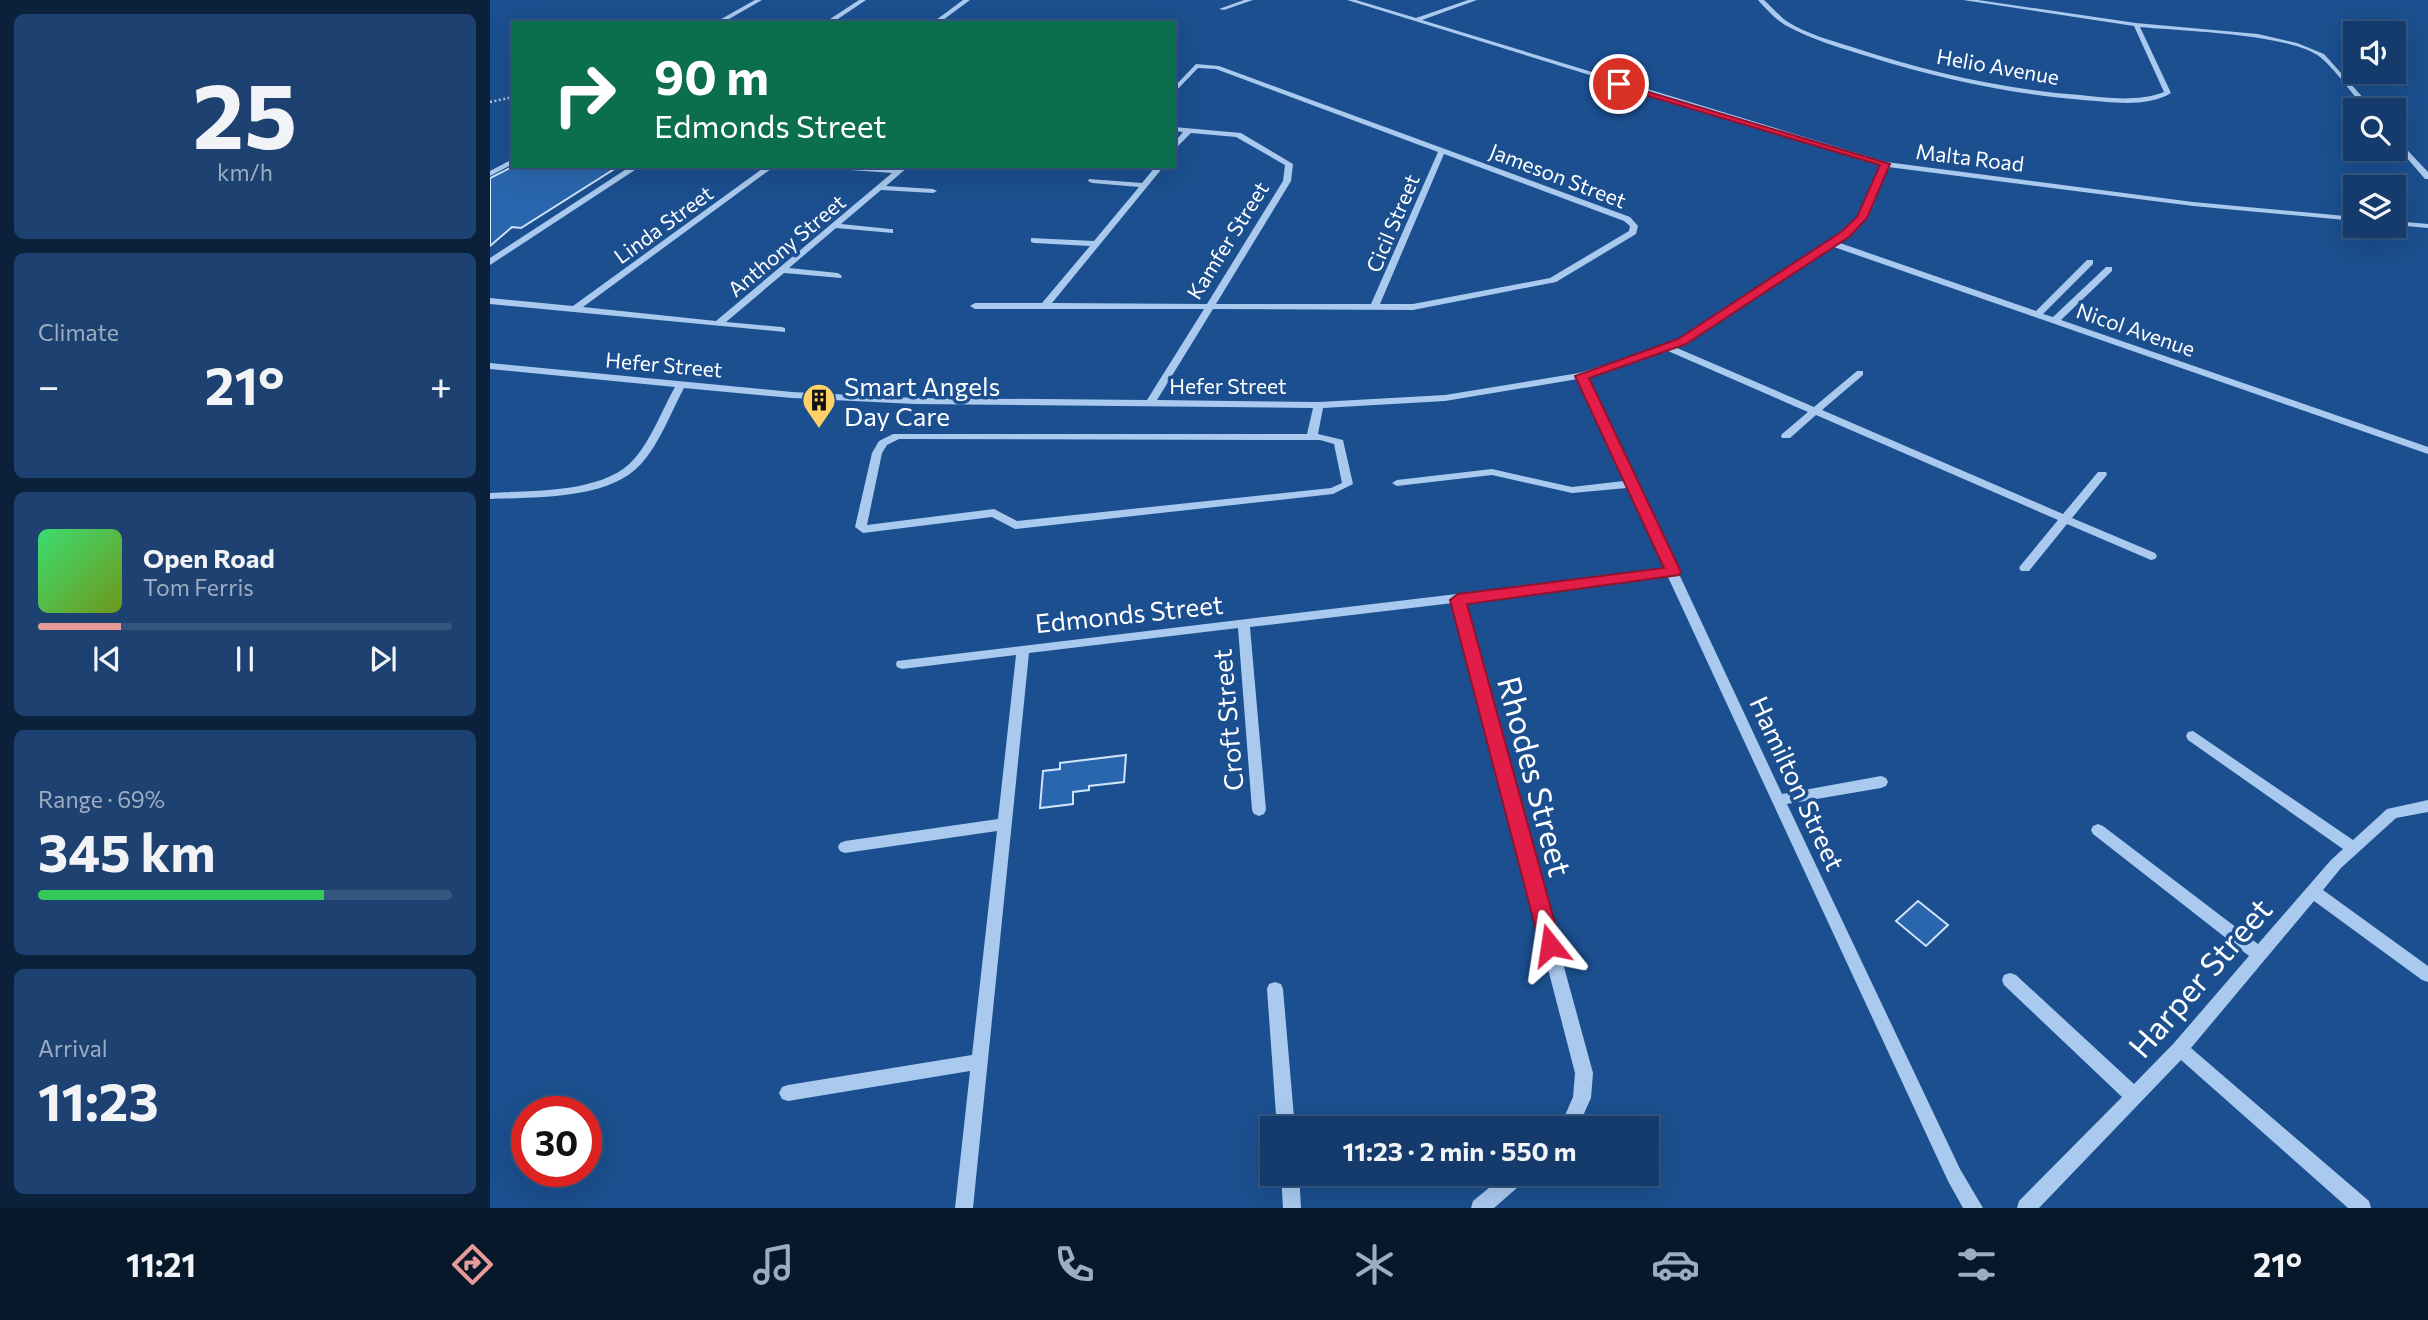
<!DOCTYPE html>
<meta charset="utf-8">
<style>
body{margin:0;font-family:Commissioner,sans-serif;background:#1d4271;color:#f1f3f6;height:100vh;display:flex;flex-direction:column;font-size:26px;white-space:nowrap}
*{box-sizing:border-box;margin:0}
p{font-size:23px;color:#9dadc1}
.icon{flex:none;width:38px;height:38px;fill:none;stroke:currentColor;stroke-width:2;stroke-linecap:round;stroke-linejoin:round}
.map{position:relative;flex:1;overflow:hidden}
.drawer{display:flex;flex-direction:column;gap:14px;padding:14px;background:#0b203b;width:490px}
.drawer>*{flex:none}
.top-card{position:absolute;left:21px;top:21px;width:665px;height:147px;border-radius:0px;box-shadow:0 7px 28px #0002,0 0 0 2px #33557e;background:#0b6e4f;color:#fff;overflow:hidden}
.buttons{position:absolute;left:1853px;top:21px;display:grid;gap:14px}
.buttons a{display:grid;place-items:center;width:63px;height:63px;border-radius:0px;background:#143b6b;box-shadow:0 7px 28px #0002,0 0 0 2px #33557e;font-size:35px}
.speed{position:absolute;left:21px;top:1096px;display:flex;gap:14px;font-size:35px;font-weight:700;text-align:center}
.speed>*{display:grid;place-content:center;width:91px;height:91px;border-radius:50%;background:#143b6b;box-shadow:0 7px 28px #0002,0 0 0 2px #33557e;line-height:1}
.speed .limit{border:10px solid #d22;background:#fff;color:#111}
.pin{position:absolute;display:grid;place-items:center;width:60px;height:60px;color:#fff;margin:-30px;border:4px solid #fff;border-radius:50%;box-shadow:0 2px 7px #0007}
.me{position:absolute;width:77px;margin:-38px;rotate:345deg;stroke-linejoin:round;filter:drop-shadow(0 0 5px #0008)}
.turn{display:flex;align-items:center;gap:24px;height:147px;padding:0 28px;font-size:32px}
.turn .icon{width:91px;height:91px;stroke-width:2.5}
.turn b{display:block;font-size:49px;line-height:60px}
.big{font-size:52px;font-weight:700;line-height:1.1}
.drawer .card{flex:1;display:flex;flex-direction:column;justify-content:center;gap:10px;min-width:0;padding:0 24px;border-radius:10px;background:#1d4271}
.drawer .dial{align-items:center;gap:0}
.dial b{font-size:91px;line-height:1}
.song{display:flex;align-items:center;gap:21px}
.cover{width:84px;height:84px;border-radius:10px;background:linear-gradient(135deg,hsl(140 70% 55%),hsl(80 70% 35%))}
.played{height:7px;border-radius:4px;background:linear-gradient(90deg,#e69b98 20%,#33557e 20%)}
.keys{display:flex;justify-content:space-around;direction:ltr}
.heat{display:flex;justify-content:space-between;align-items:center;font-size:38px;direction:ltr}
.charge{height:10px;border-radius:5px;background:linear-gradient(90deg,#34c759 69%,#33557e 0)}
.trip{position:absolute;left:770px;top:1116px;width:399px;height:70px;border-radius:0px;background:#143b6b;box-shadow:0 7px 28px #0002,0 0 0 2px #33557e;font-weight:700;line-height:70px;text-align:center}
.dock{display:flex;height:112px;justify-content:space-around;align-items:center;background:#08182b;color:#9dadc1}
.dock .icon{width:49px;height:49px}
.dock .active{color:#e69b98}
.dock b{font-size:32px;color:#f1f3f6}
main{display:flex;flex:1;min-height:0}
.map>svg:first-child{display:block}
</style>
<main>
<section class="drawer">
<div class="card dial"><b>25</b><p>km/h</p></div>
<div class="card"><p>Climate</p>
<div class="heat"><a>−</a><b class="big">21°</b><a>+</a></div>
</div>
<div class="card">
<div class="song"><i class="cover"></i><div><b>Open Road</b><p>Tom Ferris</p></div></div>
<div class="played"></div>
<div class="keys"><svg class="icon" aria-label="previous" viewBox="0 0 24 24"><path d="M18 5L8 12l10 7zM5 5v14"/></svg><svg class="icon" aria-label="pause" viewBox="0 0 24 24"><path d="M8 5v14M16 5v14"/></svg><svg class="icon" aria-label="next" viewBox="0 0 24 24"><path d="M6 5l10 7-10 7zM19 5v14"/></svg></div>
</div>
<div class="card"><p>Range · 69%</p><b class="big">345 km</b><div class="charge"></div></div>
<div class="card"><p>Arrival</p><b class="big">11:23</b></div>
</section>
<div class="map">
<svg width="1938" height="1208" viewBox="0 0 1938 1208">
<rect width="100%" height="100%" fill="#1b4f8f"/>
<g fill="#2a66ad" stroke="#cfe3fa" stroke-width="2">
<polygon points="24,166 129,166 31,228 22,227 0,246 0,178"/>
<polygon points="636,755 634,782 599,786 599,790 583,792 583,804 550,808 553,771 570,769 570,763"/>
<polygon points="1428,901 1458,925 1436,946 1406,921"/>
</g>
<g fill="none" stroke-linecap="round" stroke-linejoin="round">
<polyline stroke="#a9c9ee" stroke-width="2.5" stroke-dasharray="2 2.5" stroke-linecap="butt" points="0,102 23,97"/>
<g fill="#a9c9ee" fill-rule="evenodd">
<polygon points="265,0 272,0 232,23 224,23"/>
<polygon points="369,0 376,0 342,23 334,23"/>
<polygon points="473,0 480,0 449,23 442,23"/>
<polygon points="754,0 763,0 734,10 729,9"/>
<path d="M857,0h9l60,18 52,-18h9l-55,20 464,142 307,40 163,15v4l-163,-15 -305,-39 -15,39 -15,22 -21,14 199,69 51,-51h6v4l-50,50 10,3 53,-50h6v4l-51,49 367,127v7l-597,-208 -128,87 -26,15 137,59 43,-36h6v4l-41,35 241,104 35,-42h8l1,2 -1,2 -34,42 83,35 2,3 -2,3 -4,1 -84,-36 -38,47h-8l-2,-3 2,-3 37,-45 -242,-105 -26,23h-8l-1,-2 1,-2 26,-22 -140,-61 -81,26 89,192 4,3 -1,2 103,220 99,-18 5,2 2,4 -2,4 -5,2 -94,16 173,365 23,39h-20l-15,-27 -280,-604 -204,24 129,472 -2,25 -14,31h-18l14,-32 2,-24 -122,-470 -203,24 16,183 -2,4 -5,2 -5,-2 -2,-4 -14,-182 -209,25 -56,555h-18l15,-137 -182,30 -6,-2 -3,-6 3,-6 6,-2 184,-30 25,-224 -152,22 -5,-2 -2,-4 2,-4 5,-2 153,-22 18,-164 -114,14 -5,-2 -1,-3 1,-3 768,-92 -38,-81 -55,5 -80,-18 -95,11 -5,-3 5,-3 95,-11 80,18 52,-6 -46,-102 -133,22 -122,7 -5,26 25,6 10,44 -20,10 -318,35 -23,-12 -129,16 -8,-6 17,-74 7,-12 14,-7h414l6,-26 -398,-4 -123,-6 -108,-10c-13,24 -24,55 -43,76 -32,36 -106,33 -151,35v-6c43,-3 115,1 145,-35 17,-20 27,-48 40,-71l-185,-18v-6l302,29 123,6 232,2 57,-91h-229l-5,-3 5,-3h67l48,-57 -56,-3 -3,-1v-4l63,3 45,-54 -47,-4 -4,-2 1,-2 53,4 14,-17h8l-112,137 155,1 76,-123 2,-16 -49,-28 -45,-4 -17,17v-7l9,-11 -9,-1v-4l67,6 52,31 -2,17 -75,123h155l67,-152 -222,-83 -18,-1 -24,25v-6l22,-23 23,2 411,151 8,9 -2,8 -80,48 -143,28 -200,-1 -56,91 162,2 126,-7 134,-22 87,-27 31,-17 155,-105 13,-18 16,-41zM954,154l180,67 6,5 -1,5 -79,47 -137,26h-33zM409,439l421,1 14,4 8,39 -11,5 -314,33 -23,-12 -127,16 15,-72 5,-8z"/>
<path d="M1268,0h6c8,7 15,16 24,22 19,12 42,18 64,25 75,25 150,42 228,48 28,3 58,7 84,-3l-30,-66 -171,-26h15l158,23 122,11 39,9 27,11 50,56h-8c-12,-14 -32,-42 -46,-53 -29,-23 -139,-26 -180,-30l31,66c-24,15 -61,9 -88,7 -73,-6 -143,-21 -213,-43 -29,-9 -58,-17 -85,-32 -10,-6 -19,-16 -27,-25z"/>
<polygon points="1904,136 1938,172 1938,179 1935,179 1904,143"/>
<polygon points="23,159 23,164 0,176 0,171"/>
<polygon points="141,166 151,166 0,265 0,258"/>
<polygon points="276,166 285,166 93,307 226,321 402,173 333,168 329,166 407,169 410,166 419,166 396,186 443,189 447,191 443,193 391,190 351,224 400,229 403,229 403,233 346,228 299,268 348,273 352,276 351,278 294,273 236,322 292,327 295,328 295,332 0,304 0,298 83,306"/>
<polygon points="1904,221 1938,224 1938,228 1904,225"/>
<polygon points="1703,731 1863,840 1897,809 1938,800 1938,812 1906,818 1851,868 1833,890 1938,966 1938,982 1932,980 1824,901 1701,1048 1879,1201 1881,1208 1858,1208 1691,1060 1549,1208 1527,1208 1529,1201 1632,1097 1514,985 1512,980 1514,975 1520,973 1526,975 1644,1084 1684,1043 1759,956 1603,834 1601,830 1603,826 1608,824 1613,826 1768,944 1841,860 1853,849 1698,740 1696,736 1698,732"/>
<polygon points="785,982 791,984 793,989 805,1129 787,1129 777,989 779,984"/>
<polygon points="791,1174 809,1174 811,1208 793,1208"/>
<polygon points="1016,1174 1039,1174 1036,1180 1004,1208 981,1208 983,1201"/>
</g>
</g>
<polygon fill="#e11d48" stroke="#92132f" stroke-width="2" points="1125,82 1400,164 1377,218 1359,237 1196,344 1099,378 1191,572 1189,575 977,604 1071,945 1068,951 1060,954 1053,951 1050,945 960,600 968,594 1174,568 1085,376 1188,339 1351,232 1367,217 1390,165 1125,86"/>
<defs>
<symbol id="building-pin" viewBox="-11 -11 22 30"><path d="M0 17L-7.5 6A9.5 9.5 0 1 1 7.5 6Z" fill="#ffd166" stroke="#1b4f8f"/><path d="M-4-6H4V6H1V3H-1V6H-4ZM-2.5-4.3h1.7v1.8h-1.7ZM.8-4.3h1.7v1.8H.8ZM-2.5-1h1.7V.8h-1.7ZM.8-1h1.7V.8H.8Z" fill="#111"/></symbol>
</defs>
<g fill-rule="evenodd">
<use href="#building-pin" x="310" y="381" width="38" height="52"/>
</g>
<g text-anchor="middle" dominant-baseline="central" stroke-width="7" stroke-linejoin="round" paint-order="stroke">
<g font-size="21" fill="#fff" stroke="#1b4f8f">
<text transform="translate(1508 66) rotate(10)">Helio Avenue</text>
<text transform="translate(1480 157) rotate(7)">Malta Road</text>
<text transform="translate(1068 175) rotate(21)">Jameson Street</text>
<text transform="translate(902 223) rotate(-67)">Cicil Street</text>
<text transform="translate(173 224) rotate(-36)">Linda Street</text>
<text transform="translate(737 240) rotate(-58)">Kamfer Street</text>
<text transform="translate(296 245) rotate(-40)">Anthony Street</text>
<text transform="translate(1646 329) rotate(19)">Nicol Avenue</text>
<text transform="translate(174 364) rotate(5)">Hefer Street</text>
<text x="738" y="385">Hefer Street</text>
</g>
<g font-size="26" fill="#fff" stroke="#1b4f8f" text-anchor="start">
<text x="354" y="385">Smart Angels<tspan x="354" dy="30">Day Care</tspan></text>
</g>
<g font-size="26" fill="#fff" stroke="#1b4f8f">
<text transform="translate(639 613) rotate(-6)">Edmonds Street</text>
<text transform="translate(737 720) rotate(-95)">Croft Street</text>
<text transform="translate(1308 783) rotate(65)">Hamilton Street</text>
</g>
<g font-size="32" fill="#fff" stroke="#1b4f8f">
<text transform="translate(1046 776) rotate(75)">Rhodes Street</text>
<text transform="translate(1709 977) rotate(-49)">Harper Street</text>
</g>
</g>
</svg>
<div class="buttons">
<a><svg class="icon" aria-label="sound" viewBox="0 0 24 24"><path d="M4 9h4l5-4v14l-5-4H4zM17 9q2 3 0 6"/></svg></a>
<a><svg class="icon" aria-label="search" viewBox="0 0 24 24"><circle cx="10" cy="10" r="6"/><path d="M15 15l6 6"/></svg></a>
<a><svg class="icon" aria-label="layers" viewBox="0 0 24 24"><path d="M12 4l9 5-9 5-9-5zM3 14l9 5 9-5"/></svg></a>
</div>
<div class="speed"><div class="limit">30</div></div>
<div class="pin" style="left:1129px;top:84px;background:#d93025"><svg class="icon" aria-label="arrive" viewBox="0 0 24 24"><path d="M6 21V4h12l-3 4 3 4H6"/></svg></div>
<svg class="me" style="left:1060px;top:945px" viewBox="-20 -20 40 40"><path d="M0-17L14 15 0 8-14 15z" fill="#e11d48" stroke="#fff" stroke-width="4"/></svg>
<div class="trip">11:23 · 2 min · 550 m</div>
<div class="top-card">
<div class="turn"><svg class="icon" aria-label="right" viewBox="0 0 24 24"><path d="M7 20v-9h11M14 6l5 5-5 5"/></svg><div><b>90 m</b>Edmonds Street</div></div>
</div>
</div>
</main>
<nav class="dock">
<b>11:21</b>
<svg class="icon active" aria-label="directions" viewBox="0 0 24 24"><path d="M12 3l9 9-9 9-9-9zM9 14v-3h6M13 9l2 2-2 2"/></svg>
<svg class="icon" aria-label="music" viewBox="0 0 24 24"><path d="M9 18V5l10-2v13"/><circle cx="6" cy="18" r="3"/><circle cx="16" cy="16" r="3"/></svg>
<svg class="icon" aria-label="phone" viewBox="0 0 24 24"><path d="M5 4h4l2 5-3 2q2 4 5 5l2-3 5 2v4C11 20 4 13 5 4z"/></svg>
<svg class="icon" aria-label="climate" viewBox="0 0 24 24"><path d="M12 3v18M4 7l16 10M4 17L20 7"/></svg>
<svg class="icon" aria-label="car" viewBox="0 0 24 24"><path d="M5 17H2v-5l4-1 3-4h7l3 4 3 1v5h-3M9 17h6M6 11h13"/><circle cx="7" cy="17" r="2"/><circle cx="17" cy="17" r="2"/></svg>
<svg class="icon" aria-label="filters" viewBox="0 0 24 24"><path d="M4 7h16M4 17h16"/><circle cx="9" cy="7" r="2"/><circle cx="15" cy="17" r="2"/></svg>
<b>21°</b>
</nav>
